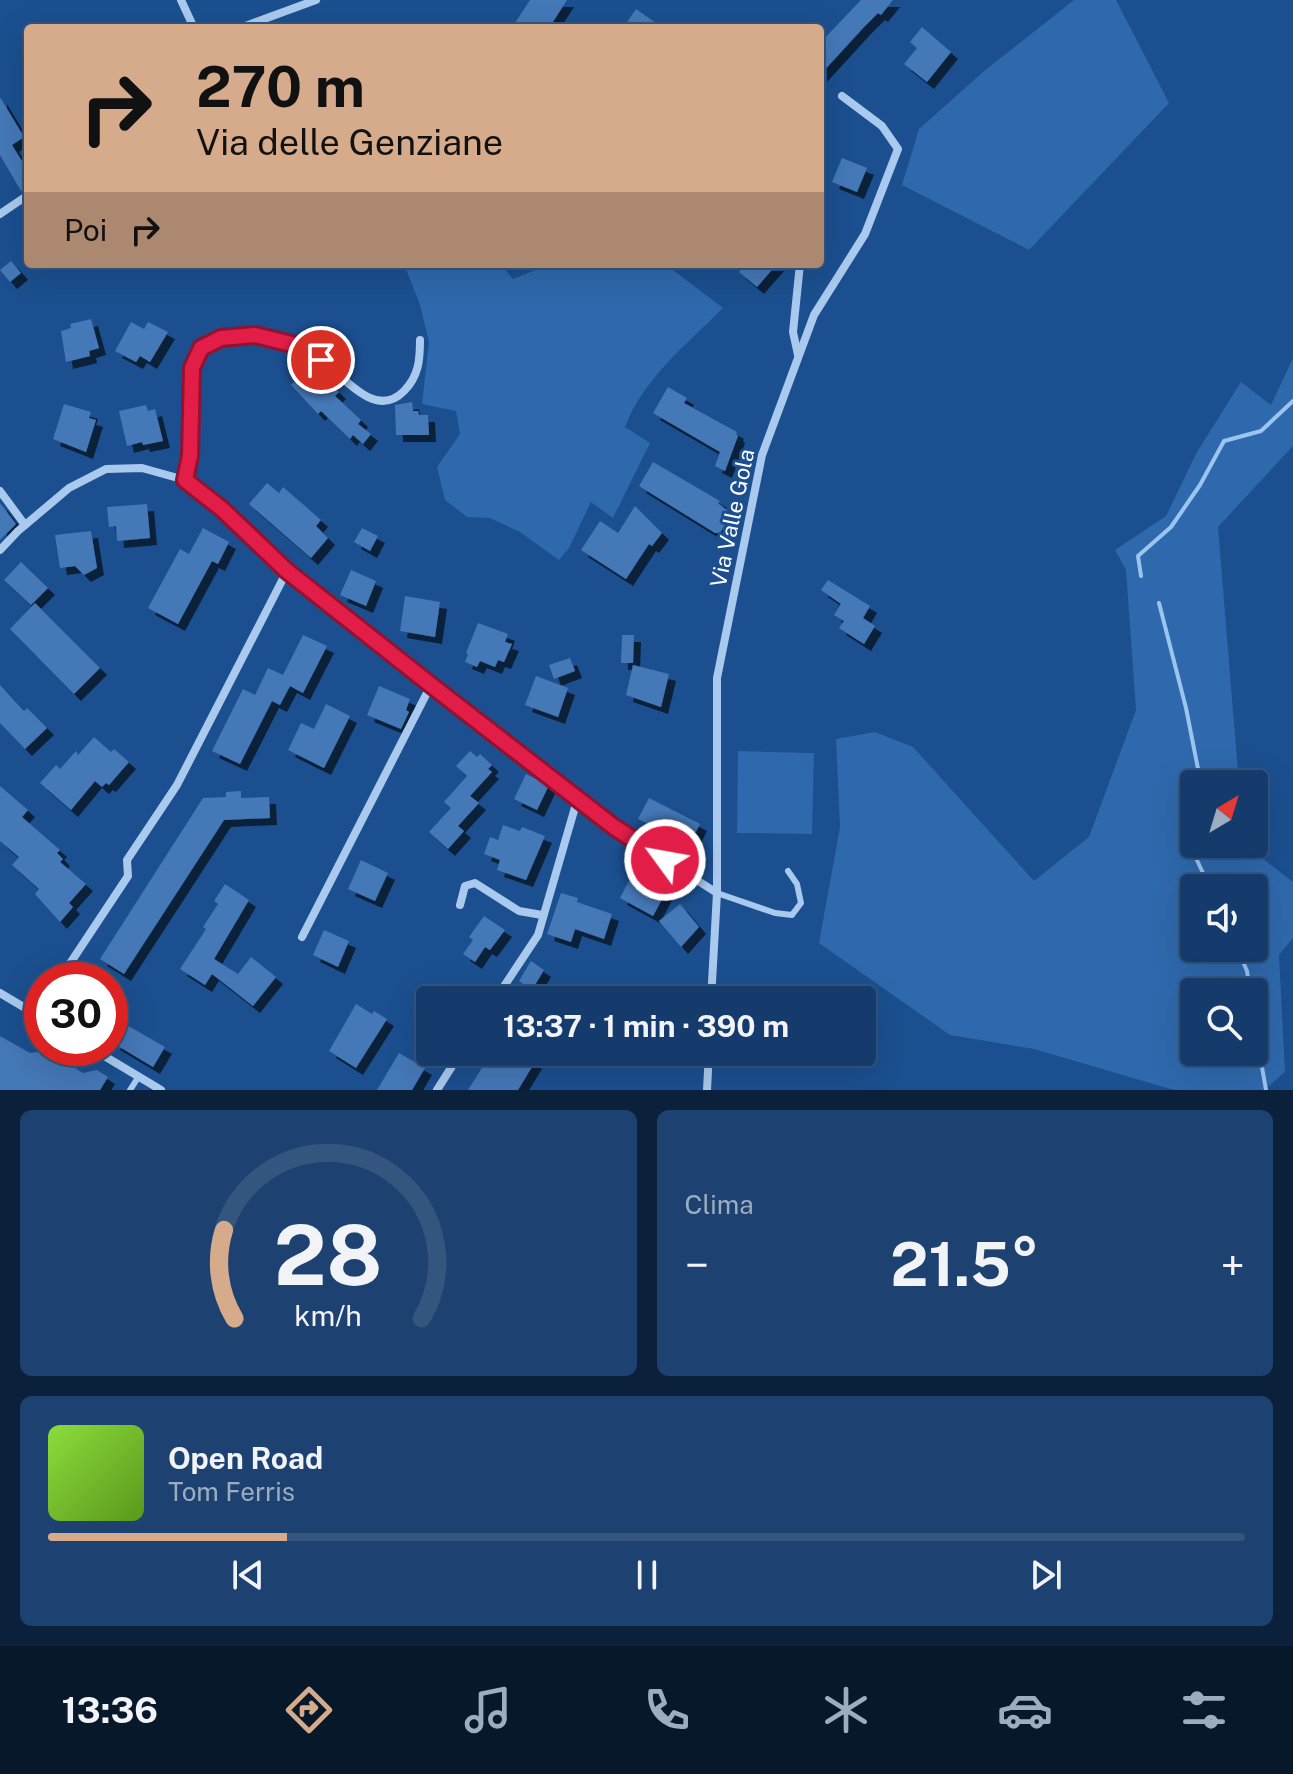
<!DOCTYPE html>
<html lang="it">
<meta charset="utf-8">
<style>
body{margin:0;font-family:"Public Sans",sans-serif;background:#1d4271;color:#f1f3f6;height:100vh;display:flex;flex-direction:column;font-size:30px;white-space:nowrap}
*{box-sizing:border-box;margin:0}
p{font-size:26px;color:#9dadc1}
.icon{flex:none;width:44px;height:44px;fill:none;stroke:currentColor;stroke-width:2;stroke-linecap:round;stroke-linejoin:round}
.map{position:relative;height:1090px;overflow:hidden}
.drawer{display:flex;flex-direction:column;gap:20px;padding:20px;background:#0b203b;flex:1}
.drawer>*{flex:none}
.guide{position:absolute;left:24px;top:24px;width:800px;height:244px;border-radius:8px;box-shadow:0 8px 32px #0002,0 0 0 2px #33557e;background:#d6ab8b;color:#111;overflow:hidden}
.needle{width:52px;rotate:38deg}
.buttons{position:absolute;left:1180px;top:770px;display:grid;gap:16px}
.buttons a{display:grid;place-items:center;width:88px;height:88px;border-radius:8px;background:#143b6b;box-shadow:0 8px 32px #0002,0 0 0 2px #33557e;font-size:40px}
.speed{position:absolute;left:24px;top:962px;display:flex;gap:16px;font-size:40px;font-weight:700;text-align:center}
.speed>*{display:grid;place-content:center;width:104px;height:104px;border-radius:50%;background:#143b6b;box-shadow:0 8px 32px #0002,0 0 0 2px #33557e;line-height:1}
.speed .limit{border:12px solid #d22;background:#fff;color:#111}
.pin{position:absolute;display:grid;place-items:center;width:68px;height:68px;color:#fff;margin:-34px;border:4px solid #fff;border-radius:50%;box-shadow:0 2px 8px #0007}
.me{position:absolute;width:88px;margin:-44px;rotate:302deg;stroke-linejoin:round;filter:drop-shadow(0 0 6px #0008)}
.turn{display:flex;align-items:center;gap:28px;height:168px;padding:0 40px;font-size:36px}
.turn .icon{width:104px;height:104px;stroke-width:2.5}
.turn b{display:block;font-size:56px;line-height:68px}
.then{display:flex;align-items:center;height:76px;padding:0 40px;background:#0003;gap:16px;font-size:30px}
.big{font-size:60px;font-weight:700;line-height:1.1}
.drawer .widget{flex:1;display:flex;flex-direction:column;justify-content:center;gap:12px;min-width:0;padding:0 28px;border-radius:12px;background:#1d4271}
.drawer .dial{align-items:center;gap:0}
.dial svg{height:208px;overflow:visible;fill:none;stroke:#33557e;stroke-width:7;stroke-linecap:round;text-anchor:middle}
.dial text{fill:#f1f3f6;stroke:none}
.song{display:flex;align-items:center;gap:24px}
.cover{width:96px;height:96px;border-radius:12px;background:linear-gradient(135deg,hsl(90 70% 55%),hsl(90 70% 35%))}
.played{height:8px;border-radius:4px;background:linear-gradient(90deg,#d6ab8b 20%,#33557e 20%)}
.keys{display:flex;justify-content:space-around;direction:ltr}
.heat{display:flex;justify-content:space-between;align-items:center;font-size:44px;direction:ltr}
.drawer .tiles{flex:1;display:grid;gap:20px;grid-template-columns:1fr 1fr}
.widget:last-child{grid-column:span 2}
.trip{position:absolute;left:416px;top:986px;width:460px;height:80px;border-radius:8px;background:#143b6b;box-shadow:0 8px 32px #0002,0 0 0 2px #33557e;font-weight:700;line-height:80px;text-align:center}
.dock{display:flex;height:128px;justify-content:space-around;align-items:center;background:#08182b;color:#9dadc1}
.dock .icon{width:56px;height:56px}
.dock .current{color:#d6ab8b}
.dock b{font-size:36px;color:#f1f3f6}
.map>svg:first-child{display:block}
</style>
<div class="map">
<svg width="1293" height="1090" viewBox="0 0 1293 1090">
<defs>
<filter id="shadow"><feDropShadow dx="7" dy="7" stdDeviation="0" flood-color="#0009"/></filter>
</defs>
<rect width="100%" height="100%" fill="#1b4f8f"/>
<g fill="#2e69ad" fill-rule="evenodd">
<polygon points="1074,0 1116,0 1169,103 1029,250 902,185 919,129 983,72"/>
<path d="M404,264h96l13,15 30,-12 1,-3h121l58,44c-36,36 -80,71 -98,119l25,16 -37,75 -22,-16 -22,46 -10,12 -39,-28 -30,-14 -23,-1 -22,-17 -8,-33 23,-33 -4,-23 -34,-7 7,-62 -9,-37z"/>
<path d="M1293,358v88l-75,81 21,257h-45v60h50l49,38v56l-14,17 6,117 -21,18h-90l-140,-41 -84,-14 -131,-92 21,-116 -4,-88 39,-7 38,15 121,134 55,-44 47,-127 -10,-140 -11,-20 51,-34 31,-64 44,-70 30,23zM1194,888h60v60h-60zM1194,992h60v60h-60z"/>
<polygon points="738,751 814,753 812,834 737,833"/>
</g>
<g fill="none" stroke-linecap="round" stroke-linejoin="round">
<g stroke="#9cc4f0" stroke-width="4">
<polyline points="1141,576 1138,556 1171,527 1200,485 1224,441 1261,431 1293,401"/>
<polyline points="1159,603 1186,708 1201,784"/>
<polyline points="1194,816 1188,841 1210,888"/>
<polyline points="1237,948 1247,971 1250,992"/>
<polyline points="1254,1021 1266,1090"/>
</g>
</g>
<g fill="#4478b7" filter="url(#shadow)">
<polygon points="530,0 567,0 549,28 522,28 515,23"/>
<polygon points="861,0 893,0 881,15 878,13 864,27 820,75 820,43"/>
<polygon points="636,9 663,28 623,28"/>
<polygon points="922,27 951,52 927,82 904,64 917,48 910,42"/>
<polygon points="0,97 24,137 12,145 28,171 28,188 21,191 0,155"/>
<polygon points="842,158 867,168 857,192 832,182"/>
<polygon points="11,261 21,273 10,282 0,270"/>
<polygon points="746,264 777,264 757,287 739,272"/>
<polygon points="91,319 99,348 89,351 90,356 66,362 61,331 71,328 70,324"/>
<polygon points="131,322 144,329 148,322 168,332 150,362 140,356 136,362 115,351"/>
<polygon points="311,365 339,392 335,396 361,420 358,424 371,434 363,444 353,435 350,439 321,411 318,414 291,385"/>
<polygon points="668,387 687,398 684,403 737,432 736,434 738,436 725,471 715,466 720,452 653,413"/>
<polygon points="412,402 413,411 418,411 419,415 428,415 429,435 396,435 395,405"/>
<polygon points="64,404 91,412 89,418 96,420 86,452 53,439"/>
<polygon points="146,405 148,411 155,409 163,441 143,445 142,442 127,446 119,411"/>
<polygon points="653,462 720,501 718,503 728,511 725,516 729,518 720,533 715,533 639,486"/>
<polygon points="267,483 279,493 283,487 321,520 316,526 328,538 311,558 249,504"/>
<polygon points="0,503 16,524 0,540"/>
<polygon points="147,504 150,538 117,541 116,526 109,527 107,507"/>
<polygon points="635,506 662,533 652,546 649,544 626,579 581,550 600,521 618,533"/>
<polygon points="203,528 229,542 218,564 212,561 178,624 148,608 180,549 189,554"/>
<polygon points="362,528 378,536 370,551 354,542"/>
<polygon points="91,531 97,568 84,575 75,566 60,568 55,535"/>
<polygon points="21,562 48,588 31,605 4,580"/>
<polygon points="351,570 376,581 366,606 340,595"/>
<polygon points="828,580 870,606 863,618 875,626 864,644 839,628 844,621 834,615 841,604 821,590"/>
<polygon points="405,596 440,602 435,637 400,631"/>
<polygon points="35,603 100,668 74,694 10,629"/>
<polygon points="478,623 508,634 505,642 512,644 504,662 498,660 495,667 480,661 477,667 465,662 468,654 466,653"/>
<polygon points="303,635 327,646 303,693 290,686 280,705 272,701 240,764 212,751 243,689 255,695 268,668 283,675"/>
<polygon points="622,635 634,635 633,663 621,663"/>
<polygon points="570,658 575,671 554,679 549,665"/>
<polygon points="633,665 669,674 661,707 626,695"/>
<polygon points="536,676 568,688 558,717 525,705"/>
<polygon points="0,685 24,711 27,708 47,728 25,749 0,723"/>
<polygon points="379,686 410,699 406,710 409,712 401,729 367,715"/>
<polygon points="326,704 350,716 324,768 288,750 301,723 314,729"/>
<polygon points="94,737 111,752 114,749 129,762 109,785 106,783 102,787 95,781 71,810 40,783 56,765 60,769 76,751 78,755"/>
<polygon points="470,751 477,757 480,754 492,765 488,769 492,772 470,796 479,803 458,826 464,831 448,849 429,832 451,808 444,802 467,776 456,766"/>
<polygon points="526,774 549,785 537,810 514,799"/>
<polygon points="0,786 28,810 22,817 60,850 57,853 63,859 60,862 86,884 69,903 73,907 60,922 35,894 39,889 12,865 19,857 0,841"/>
<polygon points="241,791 241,798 269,797 270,818 224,820 124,974 100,959 203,798 226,797 226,792"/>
<polygon points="649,798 700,824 689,845 638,819"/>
<polygon points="503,825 520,831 522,827 545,836 526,880 497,870 500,860 484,854 490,837 498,840"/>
<polygon points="361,860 388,873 375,901 348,889"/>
<polygon points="637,874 667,890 653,916 620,898 630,879 634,881"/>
<polygon points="225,884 249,900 214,959 238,974 251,957 276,977 253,1006 212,974 205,985 180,969 206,929 203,927 218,904 214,901"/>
<polygon points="561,893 578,898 577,902 612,914 604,939 575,929 571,942 547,934"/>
<polygon points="680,904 699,927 681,947 659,921"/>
<polygon points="484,916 505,930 490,950 485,947 475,962 463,954 473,940 469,937"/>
<polygon points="324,930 349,941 338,967 313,955"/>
<polygon points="531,961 544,970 532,990 519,981"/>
<polygon points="356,1004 372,1014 374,1011 387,1019 356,1068 329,1051"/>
<polygon points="118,1020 165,1047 153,1067 113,1043 118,1035 111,1031"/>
<polygon points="0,1036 30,1053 47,1051 83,1073 97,1070 108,1077 100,1090 0,1090"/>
<polygon points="492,1052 519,1052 535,1062 518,1090 468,1090"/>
<polygon points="399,1053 425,1068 412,1090 377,1090"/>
</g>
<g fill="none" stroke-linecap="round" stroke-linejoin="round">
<g stroke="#a9c9ee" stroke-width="6">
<polyline points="717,893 775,913 792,915 801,903 797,884 788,871"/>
<polyline points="130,1090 139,1076"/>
</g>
<g stroke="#a9c9ee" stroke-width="8">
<polyline points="181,0 194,28"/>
<polyline points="240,28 316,0"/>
<polyline points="0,214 28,195"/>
<polyline points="798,355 793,332 800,264"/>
<path d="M185,480c2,-8 4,-16 5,-24 3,-26 -7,-91 12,-108 21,-20 77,-11 101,-2 29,12 67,80 101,45 15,-15 16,-32 16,-51"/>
<polyline points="0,491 25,525"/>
<polyline points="0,550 18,531 69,488 106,469 142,468 185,480 222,509 287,571 431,685 614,827 717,893"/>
<polyline points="460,905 465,886 475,883 519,911 542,915"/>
<polyline points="302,937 431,685"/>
<polyline points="69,965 128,876 127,860 177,785 287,571"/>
<polyline points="0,993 42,1018"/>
<polyline points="495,1000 538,935 578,797"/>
<polyline points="711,1000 717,893 717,678 762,455 814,315 865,234 898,149 882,126 842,96"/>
<polyline points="91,1048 161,1090"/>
<polyline points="437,1090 461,1052"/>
<polyline points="707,1090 709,1052"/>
</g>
</g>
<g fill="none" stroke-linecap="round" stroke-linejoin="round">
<defs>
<polyline id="route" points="321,360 304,347 255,335 221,338 201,348 192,368 190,456 185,480 222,509 287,571 431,685 614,827 665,860"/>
</defs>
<use href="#route" stroke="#92132f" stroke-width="20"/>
<use href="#route" stroke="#e11d48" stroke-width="14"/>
</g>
<g text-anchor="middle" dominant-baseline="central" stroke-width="6" stroke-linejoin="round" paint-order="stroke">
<g font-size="22" fill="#fff" stroke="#1b4f8f">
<text transform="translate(732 518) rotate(-78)">Via Valle Gola</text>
</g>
</g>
</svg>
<div class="buttons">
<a><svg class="needle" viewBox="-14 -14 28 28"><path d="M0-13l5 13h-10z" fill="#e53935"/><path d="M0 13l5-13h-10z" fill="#9dadc1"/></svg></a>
<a><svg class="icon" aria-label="sound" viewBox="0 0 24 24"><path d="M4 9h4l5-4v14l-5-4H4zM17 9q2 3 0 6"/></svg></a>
<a><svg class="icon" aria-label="search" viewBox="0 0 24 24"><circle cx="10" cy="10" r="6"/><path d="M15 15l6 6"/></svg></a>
</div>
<div class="speed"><div class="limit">30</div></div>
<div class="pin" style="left:321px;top:360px;background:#d93025"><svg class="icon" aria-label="arrive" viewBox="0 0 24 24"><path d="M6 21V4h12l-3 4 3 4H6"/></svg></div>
<svg class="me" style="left:665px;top:860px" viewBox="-20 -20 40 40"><circle r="17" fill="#e11d48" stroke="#fff" stroke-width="3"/><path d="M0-11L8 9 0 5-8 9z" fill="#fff"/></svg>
<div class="trip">13:37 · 1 min · 390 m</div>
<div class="guide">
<div class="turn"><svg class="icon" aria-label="right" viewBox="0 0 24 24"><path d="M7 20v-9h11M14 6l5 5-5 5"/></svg><div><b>270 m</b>Via delle Genziane</div></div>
<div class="then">Poi<svg class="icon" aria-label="right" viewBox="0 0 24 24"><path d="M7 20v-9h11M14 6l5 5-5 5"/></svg></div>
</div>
</div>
<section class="drawer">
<div class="tiles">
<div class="widget dial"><svg viewBox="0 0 100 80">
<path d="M14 69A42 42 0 1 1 86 69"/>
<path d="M14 69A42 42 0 0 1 10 35" stroke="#d6ab8b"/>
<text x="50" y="56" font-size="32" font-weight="700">28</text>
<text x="50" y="72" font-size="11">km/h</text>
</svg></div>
<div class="widget"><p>Clima</p>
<div class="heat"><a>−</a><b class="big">21.5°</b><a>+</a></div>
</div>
<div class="widget">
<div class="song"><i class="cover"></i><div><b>Open Road</b><p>Tom Ferris</p></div></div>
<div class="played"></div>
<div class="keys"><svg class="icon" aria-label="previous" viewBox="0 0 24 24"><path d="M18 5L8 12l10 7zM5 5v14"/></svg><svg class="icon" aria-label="pause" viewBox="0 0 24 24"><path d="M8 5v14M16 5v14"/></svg><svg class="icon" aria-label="next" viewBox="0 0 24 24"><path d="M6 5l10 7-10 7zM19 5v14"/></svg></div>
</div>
</div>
</section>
<nav class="dock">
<b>13:36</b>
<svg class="icon current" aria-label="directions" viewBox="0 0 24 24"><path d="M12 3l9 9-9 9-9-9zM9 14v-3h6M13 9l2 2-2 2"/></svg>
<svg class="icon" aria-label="music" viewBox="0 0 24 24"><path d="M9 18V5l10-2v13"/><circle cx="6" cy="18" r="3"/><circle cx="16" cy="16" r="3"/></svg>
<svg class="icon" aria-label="phone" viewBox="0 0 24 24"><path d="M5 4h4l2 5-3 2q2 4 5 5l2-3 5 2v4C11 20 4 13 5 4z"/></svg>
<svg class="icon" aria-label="climate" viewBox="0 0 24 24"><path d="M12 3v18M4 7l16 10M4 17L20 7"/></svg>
<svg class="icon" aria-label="car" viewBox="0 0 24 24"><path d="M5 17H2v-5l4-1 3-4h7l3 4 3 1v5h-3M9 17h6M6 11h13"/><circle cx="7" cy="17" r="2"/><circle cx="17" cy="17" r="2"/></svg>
<svg class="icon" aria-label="filters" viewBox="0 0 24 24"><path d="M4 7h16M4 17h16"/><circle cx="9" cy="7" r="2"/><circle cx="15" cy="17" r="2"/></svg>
</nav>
